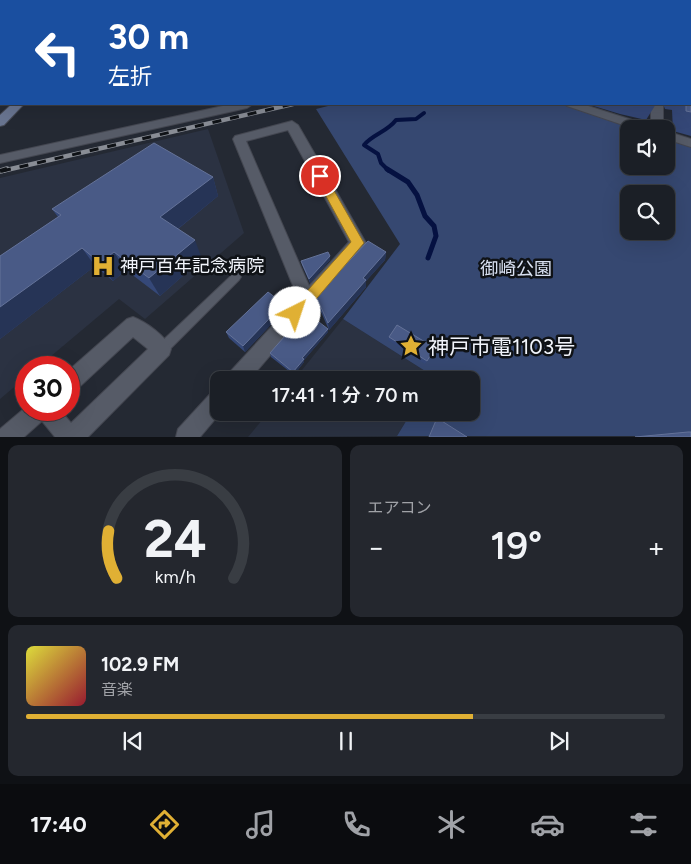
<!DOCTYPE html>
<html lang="ja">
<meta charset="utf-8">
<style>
body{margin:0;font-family:Figtree,"Noto Sans JP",sans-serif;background:#24272e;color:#f1f3f6;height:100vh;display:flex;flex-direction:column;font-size:19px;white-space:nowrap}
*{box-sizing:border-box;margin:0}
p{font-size:16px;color:#a0a2a7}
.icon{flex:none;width:28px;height:28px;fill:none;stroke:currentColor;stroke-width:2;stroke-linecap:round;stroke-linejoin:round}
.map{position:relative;height:437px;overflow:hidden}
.details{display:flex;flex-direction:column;gap:8px;padding:8px;background:#0f1115;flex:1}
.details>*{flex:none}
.top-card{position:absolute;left:0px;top:0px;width:691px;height:105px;box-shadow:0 5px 20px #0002,0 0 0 1px #393d43;background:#1a4fa0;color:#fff;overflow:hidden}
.tools{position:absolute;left:620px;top:120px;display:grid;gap:10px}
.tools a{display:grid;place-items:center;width:55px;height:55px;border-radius:10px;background:#1b1f26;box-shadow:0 5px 20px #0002,0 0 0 1px #393d43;font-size:25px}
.speed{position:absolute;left:15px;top:356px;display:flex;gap:10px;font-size:25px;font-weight:700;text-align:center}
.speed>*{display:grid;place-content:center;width:65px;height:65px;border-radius:50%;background:#1b1f26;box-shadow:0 5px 20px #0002,0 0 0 1px #393d43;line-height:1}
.speed .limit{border:8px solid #d22;background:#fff;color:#111}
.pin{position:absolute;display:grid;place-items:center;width:42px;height:42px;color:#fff;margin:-21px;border:2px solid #fff;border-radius:50%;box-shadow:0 1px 5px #0007}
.me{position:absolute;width:55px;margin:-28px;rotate:41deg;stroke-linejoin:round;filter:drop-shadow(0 0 4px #0008)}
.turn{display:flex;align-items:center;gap:18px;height:105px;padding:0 25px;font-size:22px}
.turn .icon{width:65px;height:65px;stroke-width:2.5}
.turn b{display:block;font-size:35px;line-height:42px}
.big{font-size:38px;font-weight:600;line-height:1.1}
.details .card{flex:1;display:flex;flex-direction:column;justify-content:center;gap:8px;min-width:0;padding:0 18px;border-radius:10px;background:#24272e}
.details .dial{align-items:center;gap:0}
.dial svg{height:130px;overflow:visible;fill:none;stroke:#393d43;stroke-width:7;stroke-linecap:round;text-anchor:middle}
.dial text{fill:#f1f3f6;stroke:none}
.song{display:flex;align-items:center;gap:15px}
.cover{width:60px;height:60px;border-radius:8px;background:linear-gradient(135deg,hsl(60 70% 55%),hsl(350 70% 35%))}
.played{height:5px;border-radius:2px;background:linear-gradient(90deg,#e0b034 70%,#393d43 70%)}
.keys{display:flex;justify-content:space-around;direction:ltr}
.heat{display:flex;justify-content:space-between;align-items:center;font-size:28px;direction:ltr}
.details .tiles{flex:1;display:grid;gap:8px;grid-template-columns:1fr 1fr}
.card:last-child{grid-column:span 2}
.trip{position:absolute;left:210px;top:371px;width:270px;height:50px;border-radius:10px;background:#1b1f26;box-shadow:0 5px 20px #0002,0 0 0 1px #393d43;font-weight:600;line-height:50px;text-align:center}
.tab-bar{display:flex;height:80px;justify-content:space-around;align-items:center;background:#0b0c0f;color:#a0a2a7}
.tab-bar .icon{width:35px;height:35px}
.tab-bar .current{color:#e0b034}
.tab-bar b{font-size:22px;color:#f1f3f6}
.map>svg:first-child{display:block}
</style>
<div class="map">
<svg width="691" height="437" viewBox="0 0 691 437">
<rect width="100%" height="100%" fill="#242933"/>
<g fill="#2b3242">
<polygon points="208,129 244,233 145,319 119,299 38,367 26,368 26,377 0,399 0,178"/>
<polygon points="343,319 433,376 431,380 294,380"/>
<polygon points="268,413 411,413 397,436 248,437"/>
</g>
<path fill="#364871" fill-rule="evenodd" d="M336,104h224l76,25h-7v37h37v-27l25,8v289h-294l14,-23 60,-1v-32h-40l2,-4 -90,-57 57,-75 -84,-135zM629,194h37v37h-37z"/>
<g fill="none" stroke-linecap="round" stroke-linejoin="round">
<path stroke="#051141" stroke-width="4" d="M389,171l-8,-8 -3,-9 -14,-9c9,-11 23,-13 32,-25l20,-1 8,-6"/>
<polyline stroke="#051141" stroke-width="5" points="387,169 408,182 417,195 425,216 434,226 436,236 428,258"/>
<defs>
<polygon id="lane" points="236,273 239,274 241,277 239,280 166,353 162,354 158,353 157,349 158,345 233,274"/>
<g id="street">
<polygon points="523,0 537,0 537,1 524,1"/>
<rect x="690" y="2" width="1" height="6"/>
<rect x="0" y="4" width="1" height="6"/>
<polygon points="690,19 691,19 690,26"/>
<rect x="0" y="67" width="1" height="6"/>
<polygon points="232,104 253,104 247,108 0,163 0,155"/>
<polygon points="565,104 582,104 651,126 651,104 663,104 663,129 635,129 567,106"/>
<path d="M292,121l6,4 68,118 -117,137h-23l3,-7 69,-75 -65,-159 2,-3zM288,130l61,112 -40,44 -63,-145z"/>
<polygon points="666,131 691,139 691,147 666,139"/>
<path d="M133,317c13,5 33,19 38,32l-2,6 -81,82h-33l-13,-16 -18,16h-24v-8l26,-22v3h34l11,13 77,-74 -15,-12 -57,53 -7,3v-23l58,-51z"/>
<polygon points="219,389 219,412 221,412 200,437 176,437 178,429 212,392"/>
</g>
<g id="secondary">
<polygon points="0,0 4,0 5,1 1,1 0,5"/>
<polygon points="198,0 227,0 227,1 199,1"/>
<polygon points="12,104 24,104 4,125 0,126 0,115"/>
</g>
</defs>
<use href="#lane" stroke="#444751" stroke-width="2"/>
<use href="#street" stroke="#444751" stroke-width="2"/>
<use href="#secondary" stroke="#444751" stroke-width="2"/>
<use href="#lane" fill="#565b67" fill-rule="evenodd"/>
<use href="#street" fill="#565b67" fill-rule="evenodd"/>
<use href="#secondary" fill="#697591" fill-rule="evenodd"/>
<defs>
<polyline id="rail-far1" points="2,171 293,104"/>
<polyline id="rail" points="0,171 7,169"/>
</defs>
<use href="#rail-far1" stroke="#898d95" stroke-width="4.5"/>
<use href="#rail" stroke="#898d95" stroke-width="5.5"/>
<use href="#rail-far1" stroke="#0f1216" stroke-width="3" stroke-dasharray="9" stroke-linecap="butt"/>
<use href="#rail" stroke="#0f1216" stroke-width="4" stroke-dasharray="11" stroke-linecap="butt"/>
</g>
<g fill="#354878">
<polygon points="691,71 691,136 673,131 672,110 665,109 663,104 690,104"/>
<polygon points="587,104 656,104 646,120 620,114"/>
<polygon points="213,177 218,196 178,229 202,259 160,296 126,270 113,281 95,266 0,339 0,256 58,217 52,209"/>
<polygon points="386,252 385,260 366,281 366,287 329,330 317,303 316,296"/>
<polygon points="330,256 330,260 310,283 302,265 301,261"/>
<polygon points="289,298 290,304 245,352 229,338 226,332 280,301"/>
<polygon points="328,332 304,360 304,362 294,375 271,357 270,353"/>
<polygon points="389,337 433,351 425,364 388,340"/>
</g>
<g fill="#263456">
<polygon points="213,177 218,196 169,236 160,217"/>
<polygon points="195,240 202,259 160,296 149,278"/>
<polygon points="82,248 95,266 0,339 0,307"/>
<polygon points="114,252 126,270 113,281 100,263"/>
<polygon points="386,252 385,260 366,281 366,287 329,330 328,323 363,278"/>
<polygon points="330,256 330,260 310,283 309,279"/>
<polygon points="289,298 290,304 245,352 243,346"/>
<polygon points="328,329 328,332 304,360 304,362 294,375 293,372 302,358"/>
</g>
<g fill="#495a86" stroke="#647298">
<polygon points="690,71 691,71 691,112 686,111 686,104 690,104"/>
<polygon points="154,143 213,177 160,217 195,240 149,278 114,252 100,263 82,248 0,307 0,256 61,215 52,209"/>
<polygon points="368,241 386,252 363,278 366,280 328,323 316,296"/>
<polygon points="328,252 330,256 309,279 301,261"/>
<polygon points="268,292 280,301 286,295 289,298 243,346 226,332"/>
<polygon points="306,312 328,329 302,358 304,359 293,372 270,353"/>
<polygon points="397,325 435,348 427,361 389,337"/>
<polygon points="437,418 467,437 429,437"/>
<polygon points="688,432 691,432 691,437 635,437"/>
</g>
<polygon fill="#e0b034" stroke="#927222" points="320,172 324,173 364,243 300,318 295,319 291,318 289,313 291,309 351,242 315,176"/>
<defs>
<symbol id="hospital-bare" viewBox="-9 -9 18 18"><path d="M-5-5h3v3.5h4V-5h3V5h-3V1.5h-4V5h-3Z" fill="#e0b034" stroke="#0f1216" stroke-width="2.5" paint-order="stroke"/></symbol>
<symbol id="sight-bare" viewBox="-9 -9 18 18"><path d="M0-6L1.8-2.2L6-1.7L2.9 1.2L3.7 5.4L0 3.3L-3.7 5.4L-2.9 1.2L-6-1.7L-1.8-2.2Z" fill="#e0b034" stroke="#0f1216" stroke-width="2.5" paint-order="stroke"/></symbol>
</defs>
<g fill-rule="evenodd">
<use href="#hospital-bare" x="87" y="250" width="32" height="32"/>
<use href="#sight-bare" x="395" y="330" width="32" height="32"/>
</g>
<g text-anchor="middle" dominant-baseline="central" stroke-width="5" stroke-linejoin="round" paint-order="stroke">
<g font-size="18" fill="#f1f4fb" stroke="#0f1216" text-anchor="start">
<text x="120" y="266">神戸百年記念病院</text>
</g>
<g font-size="18" fill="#d9e1f2" stroke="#0f1216">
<text x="516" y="269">御崎公園</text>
</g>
<g font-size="21" fill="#f1f4fb" stroke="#0f1216" text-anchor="start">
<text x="428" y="346">神戸市電1103号</text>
</g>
</g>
</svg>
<div class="tools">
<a><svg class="icon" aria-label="sound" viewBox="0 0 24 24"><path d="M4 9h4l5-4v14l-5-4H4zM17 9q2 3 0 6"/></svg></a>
<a><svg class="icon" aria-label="search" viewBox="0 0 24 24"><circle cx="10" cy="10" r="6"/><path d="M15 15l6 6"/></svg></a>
</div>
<div class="speed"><div class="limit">30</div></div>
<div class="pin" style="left:320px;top:176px;background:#d93025"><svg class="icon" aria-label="arrive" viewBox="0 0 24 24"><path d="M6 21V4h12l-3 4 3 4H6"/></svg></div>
<svg class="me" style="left:295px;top:313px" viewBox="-20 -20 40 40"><circle r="19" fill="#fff"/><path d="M0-13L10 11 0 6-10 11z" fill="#e0b034"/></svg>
<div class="trip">17:41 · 1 分 · 70 m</div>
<div class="top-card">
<div class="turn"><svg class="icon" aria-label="left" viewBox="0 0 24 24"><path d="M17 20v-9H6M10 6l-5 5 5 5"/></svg><div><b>30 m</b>左折</div></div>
</div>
</div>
<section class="details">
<div class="tiles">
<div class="card dial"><svg viewBox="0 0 100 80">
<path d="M14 69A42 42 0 1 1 86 69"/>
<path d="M14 69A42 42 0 0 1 9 40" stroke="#e0b034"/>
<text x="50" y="56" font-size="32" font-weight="700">24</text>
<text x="50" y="72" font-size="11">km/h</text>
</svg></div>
<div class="card"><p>エアコン</p>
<div class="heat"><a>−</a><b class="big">19°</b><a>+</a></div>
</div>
<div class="card">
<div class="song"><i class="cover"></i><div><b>102.9 FM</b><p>音楽</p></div></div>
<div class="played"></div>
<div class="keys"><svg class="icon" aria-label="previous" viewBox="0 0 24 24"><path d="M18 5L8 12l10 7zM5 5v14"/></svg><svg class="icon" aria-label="pause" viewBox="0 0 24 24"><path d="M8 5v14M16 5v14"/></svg><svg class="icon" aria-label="next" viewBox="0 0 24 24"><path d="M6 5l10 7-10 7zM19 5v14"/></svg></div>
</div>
</div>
</section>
<nav class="tab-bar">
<b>17:40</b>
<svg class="icon current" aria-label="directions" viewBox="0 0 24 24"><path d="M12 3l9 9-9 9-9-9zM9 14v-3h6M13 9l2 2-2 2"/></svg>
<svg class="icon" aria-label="music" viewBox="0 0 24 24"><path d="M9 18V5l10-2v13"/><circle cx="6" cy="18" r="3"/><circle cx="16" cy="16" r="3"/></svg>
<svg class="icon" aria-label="phone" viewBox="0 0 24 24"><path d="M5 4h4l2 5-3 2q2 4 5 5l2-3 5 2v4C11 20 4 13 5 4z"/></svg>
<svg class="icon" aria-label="climate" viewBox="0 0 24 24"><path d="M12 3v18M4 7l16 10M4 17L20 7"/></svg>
<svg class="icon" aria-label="car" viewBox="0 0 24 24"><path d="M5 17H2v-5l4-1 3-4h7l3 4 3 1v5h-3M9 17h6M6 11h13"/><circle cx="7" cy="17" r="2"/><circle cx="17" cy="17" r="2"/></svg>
<svg class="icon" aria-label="filters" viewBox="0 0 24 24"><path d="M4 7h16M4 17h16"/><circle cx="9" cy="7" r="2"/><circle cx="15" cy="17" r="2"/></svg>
</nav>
